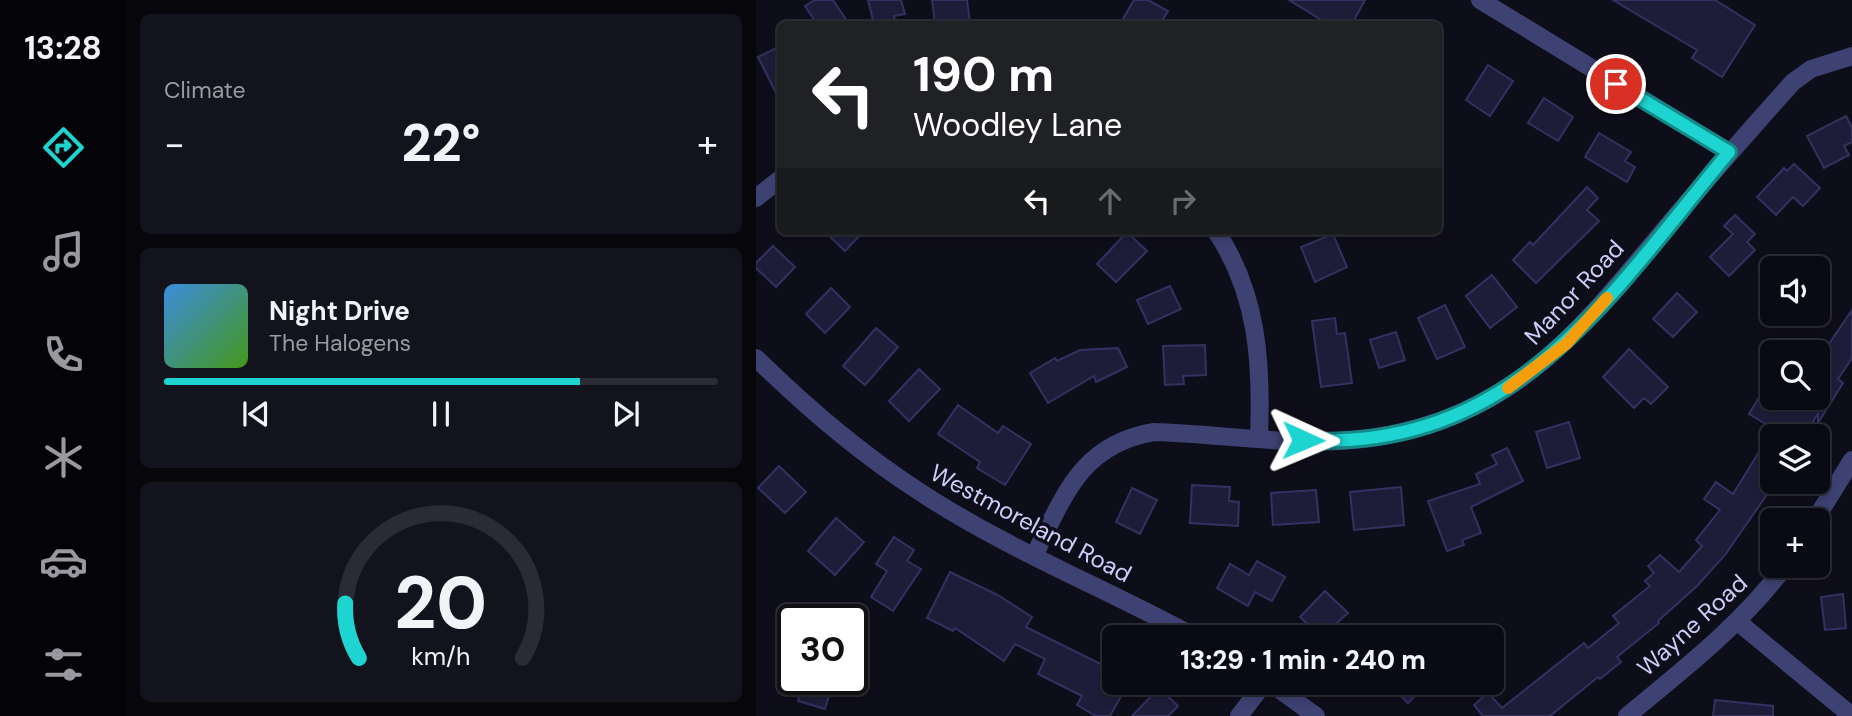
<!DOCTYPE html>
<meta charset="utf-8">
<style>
body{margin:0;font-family:"DM Sans",sans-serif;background:#13131d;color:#f1f3f6;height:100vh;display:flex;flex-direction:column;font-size:26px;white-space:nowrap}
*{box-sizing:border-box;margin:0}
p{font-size:23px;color:#999aa0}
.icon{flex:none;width:38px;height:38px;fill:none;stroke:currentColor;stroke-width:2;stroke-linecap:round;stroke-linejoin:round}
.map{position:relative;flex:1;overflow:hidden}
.drawer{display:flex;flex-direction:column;gap:14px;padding:14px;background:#06060b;width:630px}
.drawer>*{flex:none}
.banner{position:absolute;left:21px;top:21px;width:665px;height:214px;border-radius:10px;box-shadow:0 4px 10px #0003,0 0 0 2px #2a2b34;background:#202124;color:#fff;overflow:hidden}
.tools{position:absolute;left:1004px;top:256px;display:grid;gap:14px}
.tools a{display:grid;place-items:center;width:70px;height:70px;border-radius:10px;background:#0a0a14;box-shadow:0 4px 10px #0003,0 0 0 2px #2a2b34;font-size:35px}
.speed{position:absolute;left:21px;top:604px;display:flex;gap:14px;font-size:35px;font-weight:700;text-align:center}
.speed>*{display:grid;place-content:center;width:91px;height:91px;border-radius:50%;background:#0a0a14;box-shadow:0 4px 10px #0003,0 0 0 2px #2a2b34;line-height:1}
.speed .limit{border:4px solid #111;border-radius:10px;background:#fff;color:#111}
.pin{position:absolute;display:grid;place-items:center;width:60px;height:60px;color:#fff;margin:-30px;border:4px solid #fff;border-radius:50%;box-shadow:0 2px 7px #0007}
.me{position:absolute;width:77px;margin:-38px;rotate:91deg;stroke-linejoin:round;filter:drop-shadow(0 0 5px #0008)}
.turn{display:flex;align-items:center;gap:24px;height:147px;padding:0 21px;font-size:32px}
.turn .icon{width:91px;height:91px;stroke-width:2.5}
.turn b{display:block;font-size:49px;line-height:60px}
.lanes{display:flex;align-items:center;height:66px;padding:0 21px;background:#0003;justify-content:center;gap:35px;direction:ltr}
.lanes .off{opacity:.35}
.big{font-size:52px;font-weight:800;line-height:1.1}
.drawer .widget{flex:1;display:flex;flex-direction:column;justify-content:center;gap:10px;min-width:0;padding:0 24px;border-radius:10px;background:#13131d}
.drawer .dial{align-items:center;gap:0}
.dial svg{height:182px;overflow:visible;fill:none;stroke:#2a2b34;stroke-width:7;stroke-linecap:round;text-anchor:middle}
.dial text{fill:#f1f3f6;stroke:none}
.song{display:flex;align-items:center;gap:21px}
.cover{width:84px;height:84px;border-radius:10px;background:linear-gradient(135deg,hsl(210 70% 55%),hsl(100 70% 35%))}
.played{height:7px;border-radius:4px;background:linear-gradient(90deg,#1dd4d0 75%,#2a2b34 75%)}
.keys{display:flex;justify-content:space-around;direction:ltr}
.heat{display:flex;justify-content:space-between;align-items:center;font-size:38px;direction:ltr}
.trip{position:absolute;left:346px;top:625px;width:402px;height:70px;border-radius:10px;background:#0a0a14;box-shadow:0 4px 10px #0003,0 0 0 2px #2a2b34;font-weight:800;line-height:70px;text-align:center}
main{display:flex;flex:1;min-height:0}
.tab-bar{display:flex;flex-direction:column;width:126px;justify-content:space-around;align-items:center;background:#040408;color:#999aa0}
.tab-bar .icon{width:49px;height:49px}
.tab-bar .selected{color:#1dd4d0}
.tab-bar b{font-size:32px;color:#f1f3f6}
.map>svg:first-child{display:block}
</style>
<main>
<nav class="tab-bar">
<b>13:28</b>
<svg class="icon selected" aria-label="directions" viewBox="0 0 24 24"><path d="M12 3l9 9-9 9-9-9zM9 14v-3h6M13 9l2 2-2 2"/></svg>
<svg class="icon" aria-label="music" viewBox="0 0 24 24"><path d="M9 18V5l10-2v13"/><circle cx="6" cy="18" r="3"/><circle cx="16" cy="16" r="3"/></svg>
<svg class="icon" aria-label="phone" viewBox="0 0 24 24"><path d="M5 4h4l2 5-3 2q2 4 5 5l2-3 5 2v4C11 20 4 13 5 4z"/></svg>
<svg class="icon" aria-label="climate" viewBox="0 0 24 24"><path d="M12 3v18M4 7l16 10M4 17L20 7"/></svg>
<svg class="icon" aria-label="car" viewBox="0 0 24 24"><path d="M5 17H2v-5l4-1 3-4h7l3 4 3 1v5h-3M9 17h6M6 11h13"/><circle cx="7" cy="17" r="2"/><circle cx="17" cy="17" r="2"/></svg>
<svg class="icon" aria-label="filters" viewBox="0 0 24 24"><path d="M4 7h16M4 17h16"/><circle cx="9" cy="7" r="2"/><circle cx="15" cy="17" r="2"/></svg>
</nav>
<section class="drawer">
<div class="widget"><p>Climate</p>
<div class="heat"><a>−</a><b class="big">22°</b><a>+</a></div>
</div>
<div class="widget">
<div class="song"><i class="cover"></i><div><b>Night Drive</b><p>The Halogens</p></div></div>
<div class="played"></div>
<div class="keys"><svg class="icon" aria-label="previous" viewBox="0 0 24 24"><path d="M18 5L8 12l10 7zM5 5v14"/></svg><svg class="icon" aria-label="pause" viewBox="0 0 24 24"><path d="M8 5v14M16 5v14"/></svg><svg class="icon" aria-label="next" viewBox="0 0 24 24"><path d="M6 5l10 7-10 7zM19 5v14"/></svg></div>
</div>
<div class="widget dial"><svg viewBox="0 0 100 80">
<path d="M14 69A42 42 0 1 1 86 69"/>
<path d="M14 69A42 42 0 0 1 8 45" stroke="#1dd4d0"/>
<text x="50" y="56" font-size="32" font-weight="700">20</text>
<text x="50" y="72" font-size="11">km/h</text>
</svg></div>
</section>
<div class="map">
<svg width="1096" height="716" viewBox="0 0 1096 716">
<rect width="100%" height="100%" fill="#0e0d1a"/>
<g fill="#1e1c38" stroke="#343161" stroke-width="2">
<polygon points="59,0 77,0 93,24 61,24 49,6"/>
<polygon points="112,0 145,0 149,14 138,16 140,24 118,24"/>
<polygon points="176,0 211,0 214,22 179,24"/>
<polygon points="378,0 392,0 412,11 404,24 364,24"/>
<polygon points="533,0 609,0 596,24 572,24"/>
<polygon points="857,0 959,0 999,25 966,77 936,58 941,50"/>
<polygon points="24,46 24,101 2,57"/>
<polygon points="732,65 757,81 734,116 710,100"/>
<polygon points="788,98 817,117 802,141 772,123"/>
<polygon points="1090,116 1096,128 1096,142 1088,146 1093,155 1068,168 1051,136"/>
<polygon points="843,133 875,152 869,161 879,167 871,182 829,157"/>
<polygon points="1038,164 1064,188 1047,206 1037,197 1020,215 1001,197 1028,168 1031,171"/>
<polygon points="831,187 842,198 831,210 843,221 780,283 757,260 774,242 777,245"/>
<polygon points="979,215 999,234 991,242 999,250 973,276 954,257 977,234 968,226"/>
<polygon points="68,231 108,231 89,251"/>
<polygon points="371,232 391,251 360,282 341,264"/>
<polygon points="577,234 591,267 559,282 545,247"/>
<polygon points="17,246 39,267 20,287 0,268 0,263"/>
<polygon points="736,275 761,307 734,328 710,296"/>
<polygon points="414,286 425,309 392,324 381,300"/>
<polygon points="75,288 94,307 69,333 50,314"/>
<polygon points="921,293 941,312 917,337 897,319"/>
<polygon points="689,305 709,347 681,359 662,318"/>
<polygon points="1096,310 1096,358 1082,379 1087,383 1062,423 1062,413 1049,436 1013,436 1018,429 993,414 1005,394 1009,397 1062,397 1062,360"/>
<polygon points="579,318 581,334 589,333 596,383 565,387 556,321"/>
<polygon points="120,328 142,347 109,385 87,366"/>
<polygon points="640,332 649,360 623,368 614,340"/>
<polygon points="449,345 450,375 427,376 428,384 409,385 407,346"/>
<polygon points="362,348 371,367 340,382 338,376 292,403 274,373 299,358 301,361 324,350"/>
<polygon points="873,349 912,387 895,404 888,398 878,408 847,377"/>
<polygon points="163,369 184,389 153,421 133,401"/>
<polygon points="202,405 242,433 247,426 275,444 249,485 221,468 224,462 182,434"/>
<polygon points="813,422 824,458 791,468 780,432"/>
<polygon points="751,448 767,481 715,507 725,533 706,540 708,545 691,551 672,501 724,484 720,474 741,464 736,455"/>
<polygon points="1003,452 1017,460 1017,486 969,555 941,586 902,621 903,623 861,657 865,662 844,679 842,677 794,716 727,716 718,705 732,693 746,708 828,643 832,648 863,623 857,616 894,586 889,581 898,573 892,566 904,555 923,572 946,546 940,540 964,510 948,499 960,482 977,494"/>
<polygon points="23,466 50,492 29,513 2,488"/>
<polygon points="436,485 474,487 473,501 483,502 482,526 434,523"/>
<polygon points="645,487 648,525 598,530 594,492"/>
<polygon points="376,488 401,500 384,534 360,522"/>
<polygon points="560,490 563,522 517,525 515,493"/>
<polygon points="80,518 108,542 79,575 52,551"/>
<polygon points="138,537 158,550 151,561 165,569 137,611 115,597 131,571 120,564"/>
<polygon points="501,561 529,577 516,601 499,592 492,606 461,588 474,564 493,575"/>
<polygon points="194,572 242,595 276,617 270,627 359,671 359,682 373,682 354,716 340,716 321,705 326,696 282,674 289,659 259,644 248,661 199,628 197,631 171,618"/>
<polygon points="569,591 592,613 565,637 544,617"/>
<polygon points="1087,594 1090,628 1069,630 1065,597"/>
<polygon points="48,679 78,679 69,709 42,701"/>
<polygon points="631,682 672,682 652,703"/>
<polygon points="403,688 422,706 412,716 376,716"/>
<polygon points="959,700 1017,706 1017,716 957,716"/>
</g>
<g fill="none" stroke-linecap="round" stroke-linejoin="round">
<g stroke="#3e4273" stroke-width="18">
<polyline points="724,0 973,152"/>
<polyline points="0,198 24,179"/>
<path d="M460,231c42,63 46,133 43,206"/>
<path d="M0,358c50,49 102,94 161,132 87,58 186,97 278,147"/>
<polyline points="1059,520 1096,460"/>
<path d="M278,556c30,-60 47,-112 120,-124 71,2 146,16 217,6 143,-22 206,-104 293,-208 42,-50 85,-99 129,-148l18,-13 41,-13"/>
<polyline points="982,622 1096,716"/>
<polyline points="513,682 560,716"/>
<polyline points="483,716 509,682"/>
<path d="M871,716c57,-47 114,-91 159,-151"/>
</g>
</g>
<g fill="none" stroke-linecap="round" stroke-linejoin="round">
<defs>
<path id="route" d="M547,440c212,12 306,-144 426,-288l-113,-68"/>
</defs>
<use href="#route" stroke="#138a87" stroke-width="18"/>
<use href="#route" stroke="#1dd4d0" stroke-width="12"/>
<polyline stroke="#f59e0b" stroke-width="12" points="752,388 810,344 851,298"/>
</g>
<g text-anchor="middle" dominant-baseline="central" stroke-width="7" stroke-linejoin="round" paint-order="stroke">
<g font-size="24" fill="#cdcdf8" stroke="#0e0d1a">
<text transform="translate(818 292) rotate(-47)">Manor Road</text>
<text transform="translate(275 523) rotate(28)">Westmoreland Road</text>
<text transform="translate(936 625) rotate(-42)">Wayne Road</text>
</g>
</g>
</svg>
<div class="tools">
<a><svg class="icon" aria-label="sound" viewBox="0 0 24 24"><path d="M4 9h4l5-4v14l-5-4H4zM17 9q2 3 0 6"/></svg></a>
<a><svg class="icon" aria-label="search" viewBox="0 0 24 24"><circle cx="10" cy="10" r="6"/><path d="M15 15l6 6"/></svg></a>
<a><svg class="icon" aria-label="layers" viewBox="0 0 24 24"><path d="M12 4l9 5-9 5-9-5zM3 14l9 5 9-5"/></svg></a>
<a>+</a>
</div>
<div class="speed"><div class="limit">30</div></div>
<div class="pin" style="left:860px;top:84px;background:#d93025"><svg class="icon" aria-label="arrive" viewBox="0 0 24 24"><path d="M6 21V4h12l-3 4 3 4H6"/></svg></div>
<svg class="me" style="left:547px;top:440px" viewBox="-20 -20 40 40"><path d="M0-17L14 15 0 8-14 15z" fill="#1dd4d0" stroke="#fff" stroke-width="4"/></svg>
<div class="trip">13:29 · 1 min · 240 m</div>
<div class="banner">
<div class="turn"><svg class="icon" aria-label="left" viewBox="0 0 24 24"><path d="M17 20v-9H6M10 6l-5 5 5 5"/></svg><div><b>190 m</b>Woodley Lane</div></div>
<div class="lanes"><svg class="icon" aria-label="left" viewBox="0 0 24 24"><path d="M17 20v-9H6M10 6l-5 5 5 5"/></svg><svg class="icon off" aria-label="ahead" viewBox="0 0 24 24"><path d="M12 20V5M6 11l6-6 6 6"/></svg><svg class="icon off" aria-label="right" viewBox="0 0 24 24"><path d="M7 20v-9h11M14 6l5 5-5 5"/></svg></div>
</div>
</div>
</main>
